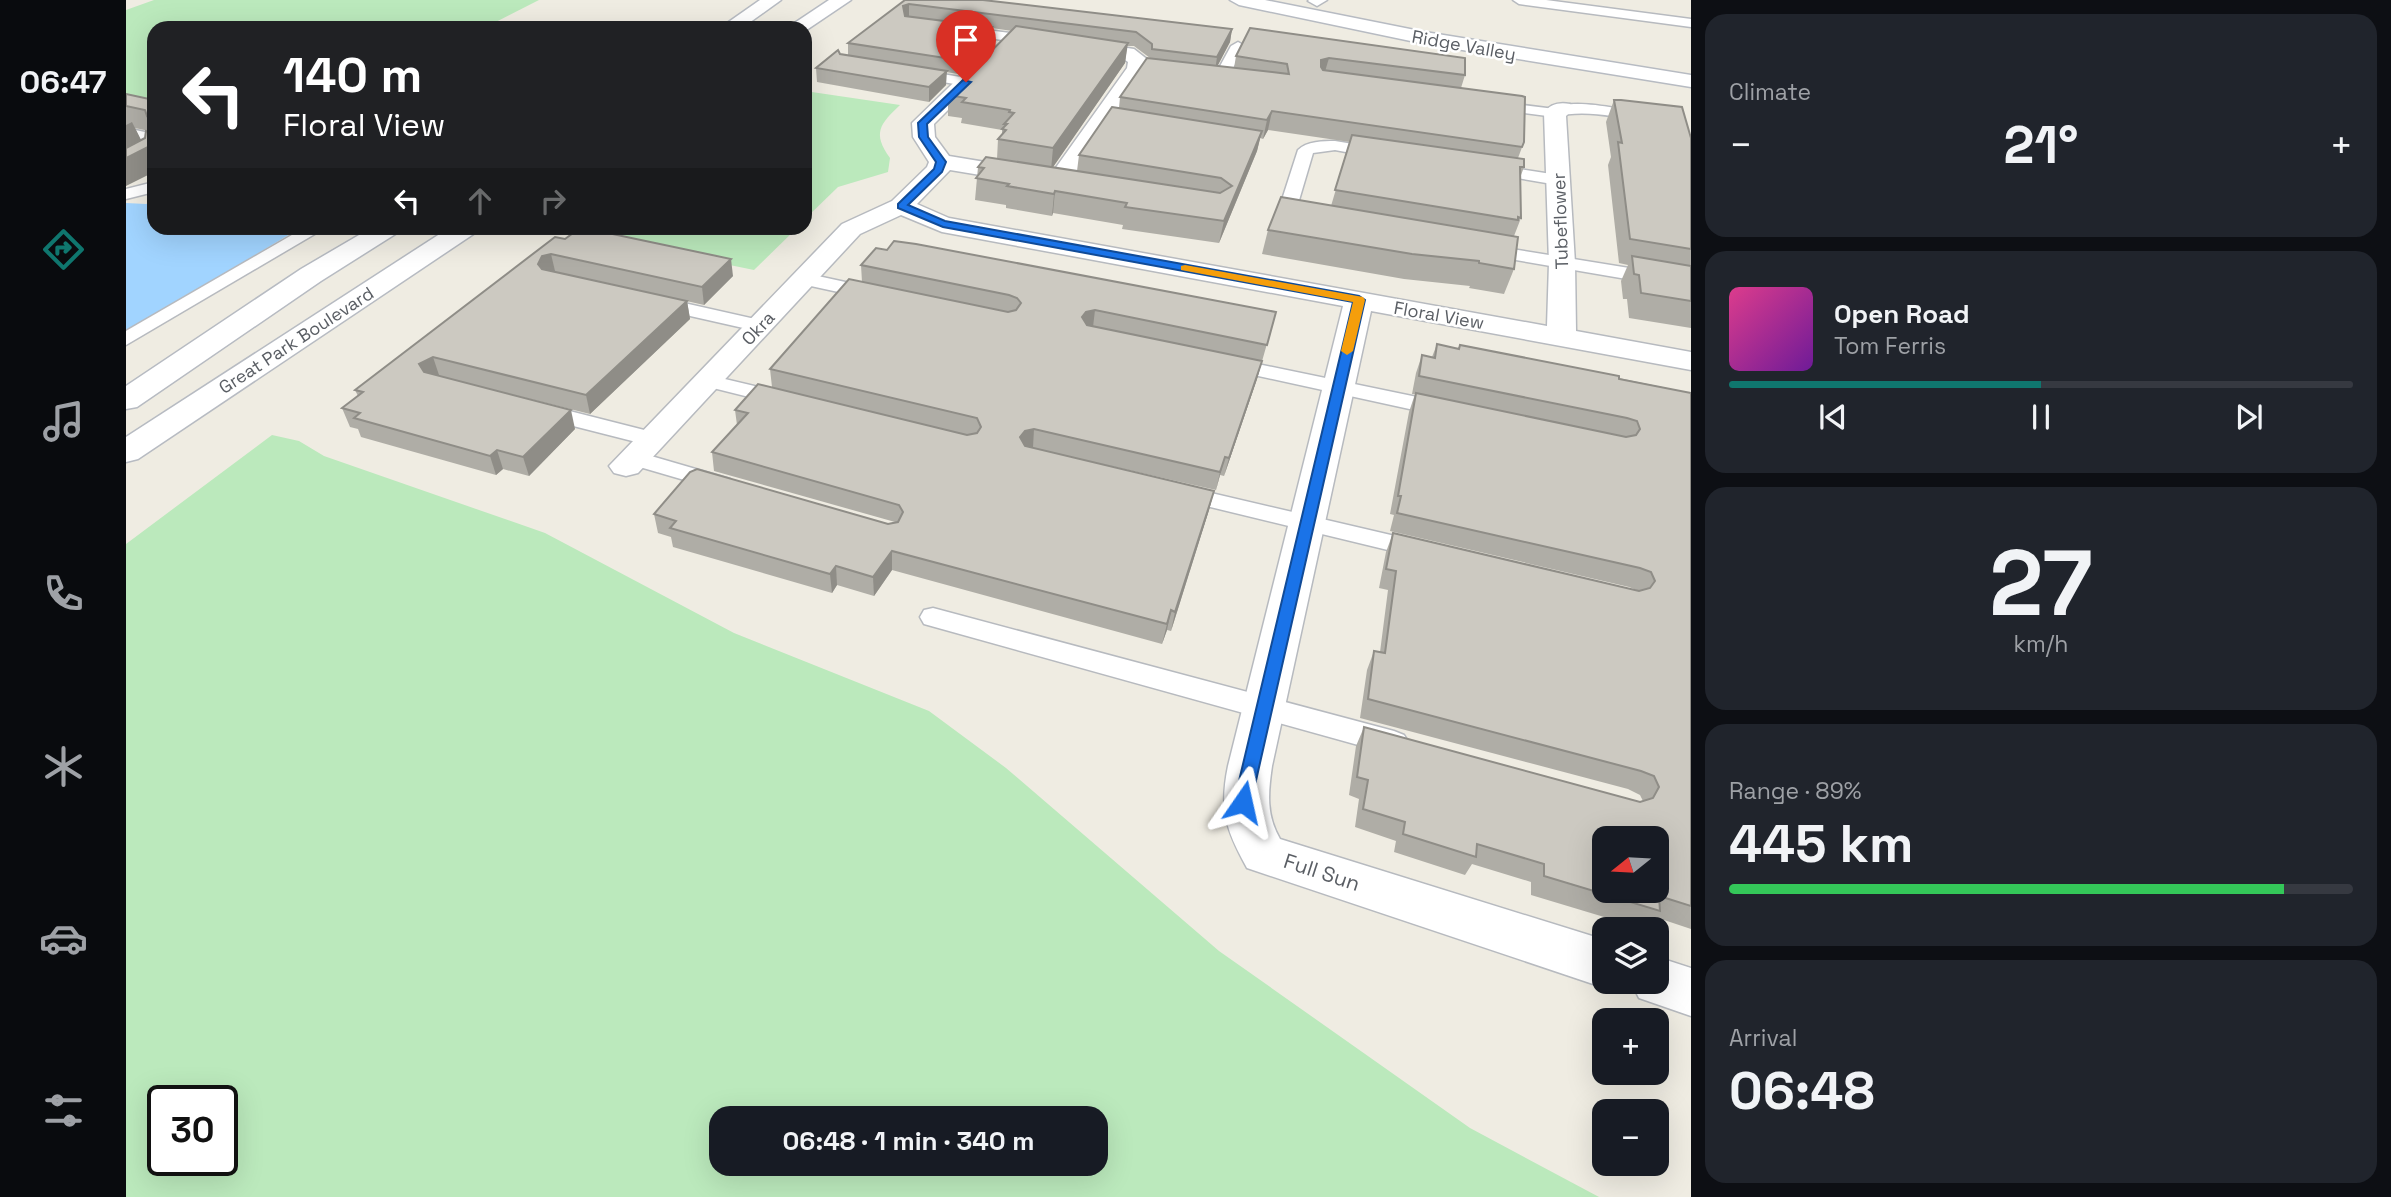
<!DOCTYPE html>
<meta charset="utf-8">
<style>
body{margin:0;font-family:"Space Grotesk",sans-serif;background:#20242c;color:#f1f3f6;height:100vh;display:flex;flex-direction:column;font-size:26px;white-space:nowrap}
*{box-sizing:border-box;margin:0}
p{font-size:23px;color:#9ea1a6}
.icon{flex:none;width:38px;height:38px;fill:none;stroke:currentColor;stroke-width:2;stroke-linecap:round;stroke-linejoin:round}
.map{position:relative;flex:1;overflow:hidden}
.details{display:flex;flex-direction:column;gap:14px;padding:14px;background:#0d0f14;width:700px}
.details>*{flex:none}
.banner{position:absolute;left:21px;top:21px;width:665px;height:214px;border-radius:21px;box-shadow:0 7px 28px #0002;background:#202124;color:#fff;overflow:hidden}
.needle{width:46px;rotate:252deg}
.controls{position:absolute;left:1466px;top:826px;display:grid;gap:14px}
.controls a{display:grid;place-items:center;width:77px;height:77px;border-radius:14px;background:#171b24;box-shadow:0 7px 28px #0002;font-size:35px}
.speed{position:absolute;left:21px;top:1085px;display:flex;gap:14px;font-size:35px;font-weight:700;text-align:center}
.speed>*{display:grid;place-content:center;width:91px;height:91px;border-radius:50%;background:#171b24;box-shadow:0 7px 28px #0002;line-height:1}
.speed .limit{border:4px solid #111;border-radius:10px;background:#fff;color:#111}
.pin{position:absolute;display:grid;place-items:center;width:60px;height:60px;color:#fff;margin:-72px -30px;border-radius:50% 50% 50% 0;rotate:-45deg;box-shadow:0 0 7px #0007}
.pin .icon{rotate:45deg}
.me{position:absolute;width:77px;margin:-38px;rotate:11deg;stroke-linejoin:round;filter:drop-shadow(0 0 5px #0008)}
.turn{display:flex;align-items:center;gap:24px;height:147px;padding:0 21px;font-size:32px}
.turn .icon{width:91px;height:91px;stroke-width:2.5}
.turn b{display:block;font-size:49px;line-height:60px}
.lanes{display:flex;align-items:center;height:66px;padding:0 21px;background:#0003;justify-content:center;gap:35px;direction:ltr}
.lanes .off{opacity:.35}
.big{font-size:52px;font-weight:600;line-height:1.1}
.details .tile{flex:1;display:flex;flex-direction:column;justify-content:center;gap:10px;min-width:0;padding:0 24px;border-radius:21px;background:#20242c}
.details .dial{align-items:center;gap:0}
.dial b{font-size:91px;line-height:1}
.song{display:flex;align-items:center;gap:21px}
.cover{width:84px;height:84px;border-radius:10px;background:linear-gradient(135deg,hsl(330 70% 55%),hsl(280 70% 35%))}
.played{height:7px;border-radius:4px;background:linear-gradient(90deg,#0f766e 50%,#363941 50%)}
.keys{display:flex;justify-content:space-around;direction:ltr}
.heat{display:flex;justify-content:space-between;align-items:center;font-size:38px;direction:ltr}
.charge{height:10px;border-radius:5px;background:linear-gradient(90deg,#34c759 89%,#363941 0)}
.trip{position:absolute;left:583px;top:1106px;width:399px;height:70px;border-radius:21px;background:#171b24;box-shadow:0 7px 28px #0002;font-weight:600;line-height:70px;text-align:center}
main{display:flex;flex:1;min-height:0}
.dock{display:flex;flex-direction:column;width:126px;justify-content:space-around;align-items:center;background:#090b0e;color:#9ea1a6}
.dock .icon{width:49px;height:49px}
.dock .current{color:#0f766e}
.dock b{font-size:32px;color:#f1f3f6}
.map>svg:first-child{display:block}
</style>
<main>
<nav class="dock">
<b>06:47</b>
<svg class="icon current" aria-label="directions" viewBox="0 0 24 24"><path d="M12 3l9 9-9 9-9-9zM9 14v-3h6M13 9l2 2-2 2"/></svg>
<svg class="icon" aria-label="music" viewBox="0 0 24 24"><path d="M9 18V5l10-2v13"/><circle cx="6" cy="18" r="3"/><circle cx="16" cy="16" r="3"/></svg>
<svg class="icon" aria-label="phone" viewBox="0 0 24 24"><path d="M5 4h4l2 5-3 2q2 4 5 5l2-3 5 2v4C11 20 4 13 5 4z"/></svg>
<svg class="icon" aria-label="climate" viewBox="0 0 24 24"><path d="M12 3v18M4 7l16 10M4 17L20 7"/></svg>
<svg class="icon" aria-label="car" viewBox="0 0 24 24"><path d="M5 17H2v-5l4-1 3-4h7l3 4 3 1v5h-3M9 17h6M6 11h13"/><circle cx="7" cy="17" r="2"/><circle cx="17" cy="17" r="2"/></svg>
<svg class="icon" aria-label="filters" viewBox="0 0 24 24"><path d="M4 7h16M4 17h16"/><circle cx="9" cy="7" r="2"/><circle cx="15" cy="17" r="2"/></svg>
</nav>
<div class="map">
<svg width="1565" height="1197" viewBox="0 0 1565 1197">
<rect width="100%" height="100%" fill="#efece2"/>
<g fill="#bbe9bc" fill-rule="evenodd">
<polygon points="28,0 413,0 358,28 28,28 28,114 0,108 0,10"/>
<path d="M679,91l95,14c-20,19 -28,28 -10,53l-2,14 -50,15 -33,32z"/>
<polygon points="448,228 671,228 628,270 443,232"/>
<path d="M146,435l27,6 25,15 221,77 189,100 195,78 77,57 213,183 251,177 129,69h-1473v-653zM37,1101h59v59h-59zM970,1118v46h-375v-46z"/>
</g>
<polygon fill="#a1d4ff" points="28,201 28,228 174,228 0,333 0,203 20,204"/>
<g fill="none" stroke-linecap="round" stroke-linejoin="round">
<defs>
<g id="service">
<polygon points="1387,0 1420,0 1565,19 1565,27 1393,4"/>
<polygon points="830,26 884,33 891,37 884,41 825,33 824,30"/>
<polygon points="1112,42 1119,46 1101,79 1094,83 1089,82 1087,79 1105,46"/>
<polygon points="787,69 840,78 847,82 840,86 782,76 782,70"/>
<path d="M1365,101l64,8c15,-12 69,1 89,4l7,4 -7,4c-30,-4 -61,-12 -89,-4l-69,-9 -2,-3 2,-3z"/>
<polygon points="0,128 28,134 28,144 0,138"/>
<path d="M1209,141l48,8 8,5 -8,5 -48,-9 -22,3 -16,54 21,12 -9,5 -17,-4 -13,-11 19,-59c9,-9 25,-9 37,-9z"/>
<polygon points="1361,164 1432,175 1440,180 1432,185 1355,172 1353,169"/>
<polygon points="28,182 28,192 0,199 0,189"/>
<polygon points="178,228 199,228 0,345 0,331"/>
<polygon points="1355,244 1565,278 1565,290 1349,253 1346,249 1349,245"/>
<polygon points="678,273 756,290 759,294 749,300 671,283 669,279"/>
<polygon points="527,296 642,322 645,326 642,330 635,332 520,306 517,302 520,298"/>
<polygon points="1098,357 1320,403 1328,405 1331,410 1328,415 1320,417 1091,367 1088,363 1091,359"/>
<polygon points="582,375 667,395 670,400 667,405 659,406 575,385 571,381 575,377"/>
<polygon points="412,403 534,434 537,439 534,444 526,446 404,415 401,410 404,405"/>
<polygon points="508,451 604,479 608,484 604,489 596,491 500,463 497,458 500,453"/>
<polygon points="1051,485 1299,543 1308,545 1312,551 1308,557 1299,559 1043,497 1039,492 1043,487"/>
<polygon points="807,608 1268,731 1278,735 1283,743 1278,751 1268,755 798,624 794,617 798,610"/>
</g>
<g id="minor">
<polygon points="1201,0 1191,6 1182,1 1183,0"/>
<path d="M949,40l59,9 14,11 -1,8 -80,118 -9,2 -108,-18 -33,34 32,14 598,108 2,-63 -5,-150c6,-9 15,-11 26,-9l3,5 -7,7 9,147 1,68 115,21v18l-320,-59 -99,455c-4,27 -6,49 8,73l325,101v42h15l-15,6 -358,-120c-21,-38 -28,-58 -19,-102l115,-460 -401,-74 -41,-17 -41,19 -222,239 -12,3 -12,-3 -5,-7 233,-242 50,-23 35,-34 2,-5 -16,-25 -1,-14 68,-66h14l3,4 -63,63 1,13 14,19 103,17 75,-105 1,-6 -6,-4 -54,-8 -3,-4 3,-4z"/>
<polygon points="1531,957 1565,968 1565,1016 1513,998 1505,982 1531,982"/>
</g>
<g id="secondary">
<polygon points="634,0 655,0 616,28 594,28"/>
<polygon points="703,0 725,0 679,31 679,28 661,28"/>
<polygon points="1104,0 1139,0 1299,32 1565,75 1565,87 1299,44 1113,5"/>
<polygon points="245,228 275,228 271,233 195,281 11,407 0,409 0,386 175,269"/>
<polygon points="323,228 353,228 349,233 12,459 0,462 0,437"/>
</g>
</defs>
<use href="#service" stroke="#b7babf" stroke-width="3"/>
<use href="#minor" stroke="#b7babf" stroke-width="3"/>
<use href="#secondary" stroke="#b7bbc2" stroke-width="3"/>
<use href="#service" fill="#fff" fill-rule="evenodd"/>
<use href="#minor" fill="#fff" fill-rule="evenodd"/>
<use href="#secondary" fill="#fff" fill-rule="evenodd"/>
</g>
<g fill="#afada6" fill-rule="evenodd">
<path d="M779,0l327,29 -2,13 -13,24 17,2 2,-12 14,-28 215,47 -4,13 63,54 -6,16 6,9 -4,11 1,40 -7,18v33l-10,25 -35,-6 1,-2 -66,-7 -142,-25 6,-24 63,-24 19,-64 -82,-12 -5,9 -3,-1 -3,13 -38,92 -97,-14 1,-4 -70,-12 -1,3 -46,-8v-3l-31,-5 3,-33 19,-8 1,-20 4,-4v-5l-41,-7 1,-5 -14,-2v-21l64,-64 -20,-3 -1,13 -33,33 -12,-2v13l-17,17 -112,-20 -1,-14 24,-14 8,1v-12zM1001,46h7l16,12 -30,39 -1,11 -40,47 -2,16 -24,-4 72,-104z"/>
<polygon points="0,94 28,100 28,132 9,128 15,140 28,133 0,186"/>
<polygon points="1488,100 1565,138 1565,328 1503,318 1501,299 1497,299 1495,281 1502,265 1493,263 1482,165 1485,157 1480,122"/>
<polygon points="439,239 607,276 578,305 429,271 561,301 564,319 464,414 312,376 449,429 403,476 377,469 370,475 235,437 232,429 224,427 216,408 232,396 229,390"/>
<polygon points="735,265 1150,312 1131,379 1098,476 1094,475 1090,490 906,448 1088,491 1083,510 1045,631 1041,630 1036,644 766,570 748,596 711,585 706,593 547,547 545,537 532,533 528,514 762,524 769,522 588,471 586,452 611,425 609,410 646,387 644,369 736,282"/>
<polygon points="1311,344 1332,349 1334,345 1565,393 1565,929 1529,917 1518,929 1405,895 1405,882 1346,864 1339,875 1268,852 1270,841 1229,827 1233,799 1223,795 1230,746 1238,727 1514,802 1517,801 1514,795 1502,789 1234,718 1241,670 1248,651 1254,652 1262,590 1253,588 1260,552 1267,533 1513,591 1503,587 1264,531 1268,515 1264,514 1283,412 1289,394 1286,394 1290,373 1296,355 1306,357"/>
</g>
<g fill="#8f8d87">
<polygon points="783,4 783,17 777,19 777,6"/>
<polygon points="866,27 865,41 832,74 832,60"/>
<polygon points="1106,29 1104,42 1089,71 1091,57"/>
<polygon points="1002,43 999,63 925,170 927,148"/>
<polygon points="1203,58 1198,75 1191,77 1195,60"/>
<polygon points="821,71 820,85 803,102 803,87"/>
<polygon points="1146,111 1142,130 1137,139 1141,120"/>
<polygon points="28,112 28,132 21,116"/>
<polygon points="6,122 17,144 28,144 28,172 0,186 0,125"/>
<polygon points="1136,131 1131,151 1093,243 1098,221"/>
<polygon points="929,191 927,213 926,216 928,194"/>
<polygon points="425,254 429,271 420,273 412,264 416,256"/>
<polygon points="605,259 607,276 578,305 576,287"/>
<polygon points="561,301 564,319 464,414 460,395"/>
<polygon points="969,310 967,327 958,329 956,317 960,312"/>
<polygon points="307,357 313,375 299,382 293,364"/>
<polygon points="1136,361 1131,379 1098,476 1103,458"/>
<polygon points="445,410 449,429 403,476 397,457"/>
<polygon points="908,429 907,447 897,449 894,437 899,431"/>
<polygon points="371,450 377,469 370,475 364,456"/>
<polygon points="1099,457 1094,475 1090,490 1094,472"/>
<polygon points="1088,491 1083,510 1045,631 1049,612"/>
<polygon points="766,551 766,570 748,596 747,577"/>
<polygon points="710,566 711,585 706,593 704,574"/>
<polygon points="1045,610 1041,630 1036,644 1041,624"/>
</g>
<g fill="#ccc9c1" stroke="#8f8d87" stroke-width="2" fill-rule="evenodd">
<polygon points="779,0 857,0 1106,29 1091,57 1026,49 1026,44 1010,32 783,4 777,6 779,16 866,27 832,60 722,43"/>
<polygon points="890,26 1002,43 927,148 872,139 880,130 876,129 881,124 878,124 888,113 883,112 884,110 836,102 840,98 822,95"/>
<polygon points="1124,28 1339,58 1339,75 1203,58 1195,60 1195,67 1197,70 1396,96 1399,97 1398,142 1396,147 1146,111 1141,120 994,97 1021,58 1163,74 1161,64 1110,56"/>
<polygon points="712,50 714,54 821,71 803,87 690,68"/>
<polygon points="0,94 28,100 28,112 21,116 19,110 0,106"/>
<polygon points="1488,100 1495,100 1556,107 1565,138 1565,249 1504,239 1492,142 1496,143"/>
<polygon points="986,107 1136,131 1098,221 999,207 1001,203 929,191 928,194 881,186 883,184 850,178 858,168 852,167 860,157 1094,193 1106,186 1095,178 953,155"/>
<polygon points="20,131 28,133 28,144 0,158 0,148 19,138"/>
<polygon points="1226,135 1398,159 1398,167 1394,167 1395,218 1392,217 1392,220 1209,190"/>
<polygon points="1155,197 1392,237 1388,269 1353,263 1353,261 1286,254 1142,230"/>
<polygon points="454,228 458,228 605,259 576,287 425,254 416,256 412,264 416,269 561,301 460,395 307,357 293,364 298,372 445,410 397,457 371,450 364,456 228,418 234,413 216,408 237,392 229,390 429,237 439,239"/>
<polygon points="768,241 790,244 1150,312 1141,345 969,310 960,312 956,317 961,325 1136,361 1103,458 1099,457 1094,472 908,429 899,431 894,437 899,446 1088,491 1049,612 1045,610 1041,624 766,551 747,577 710,566 704,574 544,528 550,521 528,514 564,472 571,469 762,524 772,522 777,512 773,505 586,452 622,413 609,410 632,384 841,435 851,433 855,427 851,418 644,369 723,279 882,312 890,310 895,303 891,298 883,295 735,265 750,248 761,250"/>
<polygon points="1506,256 1565,266 1565,301 1515,293 1513,275 1508,274"/>
<path d="M1311,344l22,5 1,-4 159,31v3l72,14v513l-32,-10 1,15 -116,-35v-12l-67,-20 -1,13 -73,-23 2,-12 -42,-13 5,-29 -11,-3 7,-50 276,75 13,-4 6,-11 -5,-11 -13,-5 -273,-72 6,-48 11,2 11,-82 -10,-2 7,-36 246,58 11,-3 5,-7 -4,-9 -11,-4 -243,-55 4,-17h-3l18,-103 210,44 10,-2 4,-6 -3,-8 -10,-3 -208,-42 3,-21 13,3zM1479,838h52v53h-52z"/>
</g>
<polygon fill="#1a73e8" stroke="#114b97" stroke-width="2" points="837,80 845,82 801,124 802,137 820,162 816,172 782,205 819,221 1233,296 1239,300 1124,807 1117,810 1110,807 1108,802 1227,302 817,227 772,208 772,204 808,169 810,162 793,137 792,123"/>
<polygon fill="#f59e0b" points="1059,265 1237,297 1239,300 1227,351 1221,355 1215,351 1227,302 1055,270 1055,266"/>
<g text-anchor="middle" dominant-baseline="central" stroke-width="5" stroke-linejoin="round" paint-order="stroke">
<g font-size="18" fill="#5a5e64" stroke="#fff">
<text transform="translate(1338 45) rotate(10)">Ridge Valley</text>
<text transform="translate(1434 221) rotate(-92)">Tubeflower</text>
<text transform="translate(1313 315) rotate(10)">Floral View</text>
<text transform="translate(632 328) rotate(-47)">Okra</text>
<text transform="translate(170 340) rotate(-33)">Great Park Boulevard</text>
</g>
<g font-size="21" fill="#5a5e64" stroke="#fff">
<text transform="translate(1196 872) rotate(18)">Full Sun</text>
</g>
</g>
</svg>
<div class="controls">
<a><svg class="needle" viewBox="-14 -14 28 28"><path d="M0-13l5 13h-10z" fill="#e53935"/><path d="M0 13l5-13h-10z" fill="#9ea1a6"/></svg></a>
<a><svg class="icon" aria-label="layers" viewBox="0 0 24 24"><path d="M12 4l9 5-9 5-9-5zM3 14l9 5 9-5"/></svg></a>
<a>+</a>
<a>−</a>
</div>
<div class="speed"><div class="limit">30</div></div>
<div class="pin" style="left:840px;top:82px;background:#d93025"><svg class="icon" aria-label="arrive" viewBox="0 0 24 24"><path d="M6 21V4h12l-3 4 3 4H6"/></svg></div>
<svg class="me" style="left:1117px;top:802px" viewBox="-20 -20 40 40"><path d="M0-17L14 15 0 8-14 15z" fill="#1a73e8" stroke="#fff" stroke-width="4"/></svg>
<div class="trip">06:48 · 1 min · 340 m</div>
<div class="banner">
<div class="turn"><svg class="icon" aria-label="left" viewBox="0 0 24 24"><path d="M17 20v-9H6M10 6l-5 5 5 5"/></svg><div><b>140 m</b>Floral View</div></div>
<div class="lanes"><svg class="icon" aria-label="left" viewBox="0 0 24 24"><path d="M17 20v-9H6M10 6l-5 5 5 5"/></svg><svg class="icon off" aria-label="ahead" viewBox="0 0 24 24"><path d="M12 20V5M6 11l6-6 6 6"/></svg><svg class="icon off" aria-label="right" viewBox="0 0 24 24"><path d="M7 20v-9h11M14 6l5 5-5 5"/></svg></div>
</div>
</div>
<section class="details">
<div class="tile"><p>Climate</p>
<div class="heat"><a>−</a><b class="big">21°</b><a>+</a></div>
</div>
<div class="tile">
<div class="song"><i class="cover"></i><div><b>Open Road</b><p>Tom Ferris</p></div></div>
<div class="played"></div>
<div class="keys"><svg class="icon" aria-label="previous" viewBox="0 0 24 24"><path d="M18 5L8 12l10 7zM5 5v14"/></svg><svg class="icon" aria-label="pause" viewBox="0 0 24 24"><path d="M8 5v14M16 5v14"/></svg><svg class="icon" aria-label="next" viewBox="0 0 24 24"><path d="M6 5l10 7-10 7zM19 5v14"/></svg></div>
</div>
<div class="tile dial"><b>27</b><p>km/h</p></div>
<div class="tile"><p>Range · 89%</p><b class="big">445 km</b><div class="charge"></div></div>
<div class="tile"><p>Arrival</p><b class="big">06:48</b></div>
</section>
</main>
